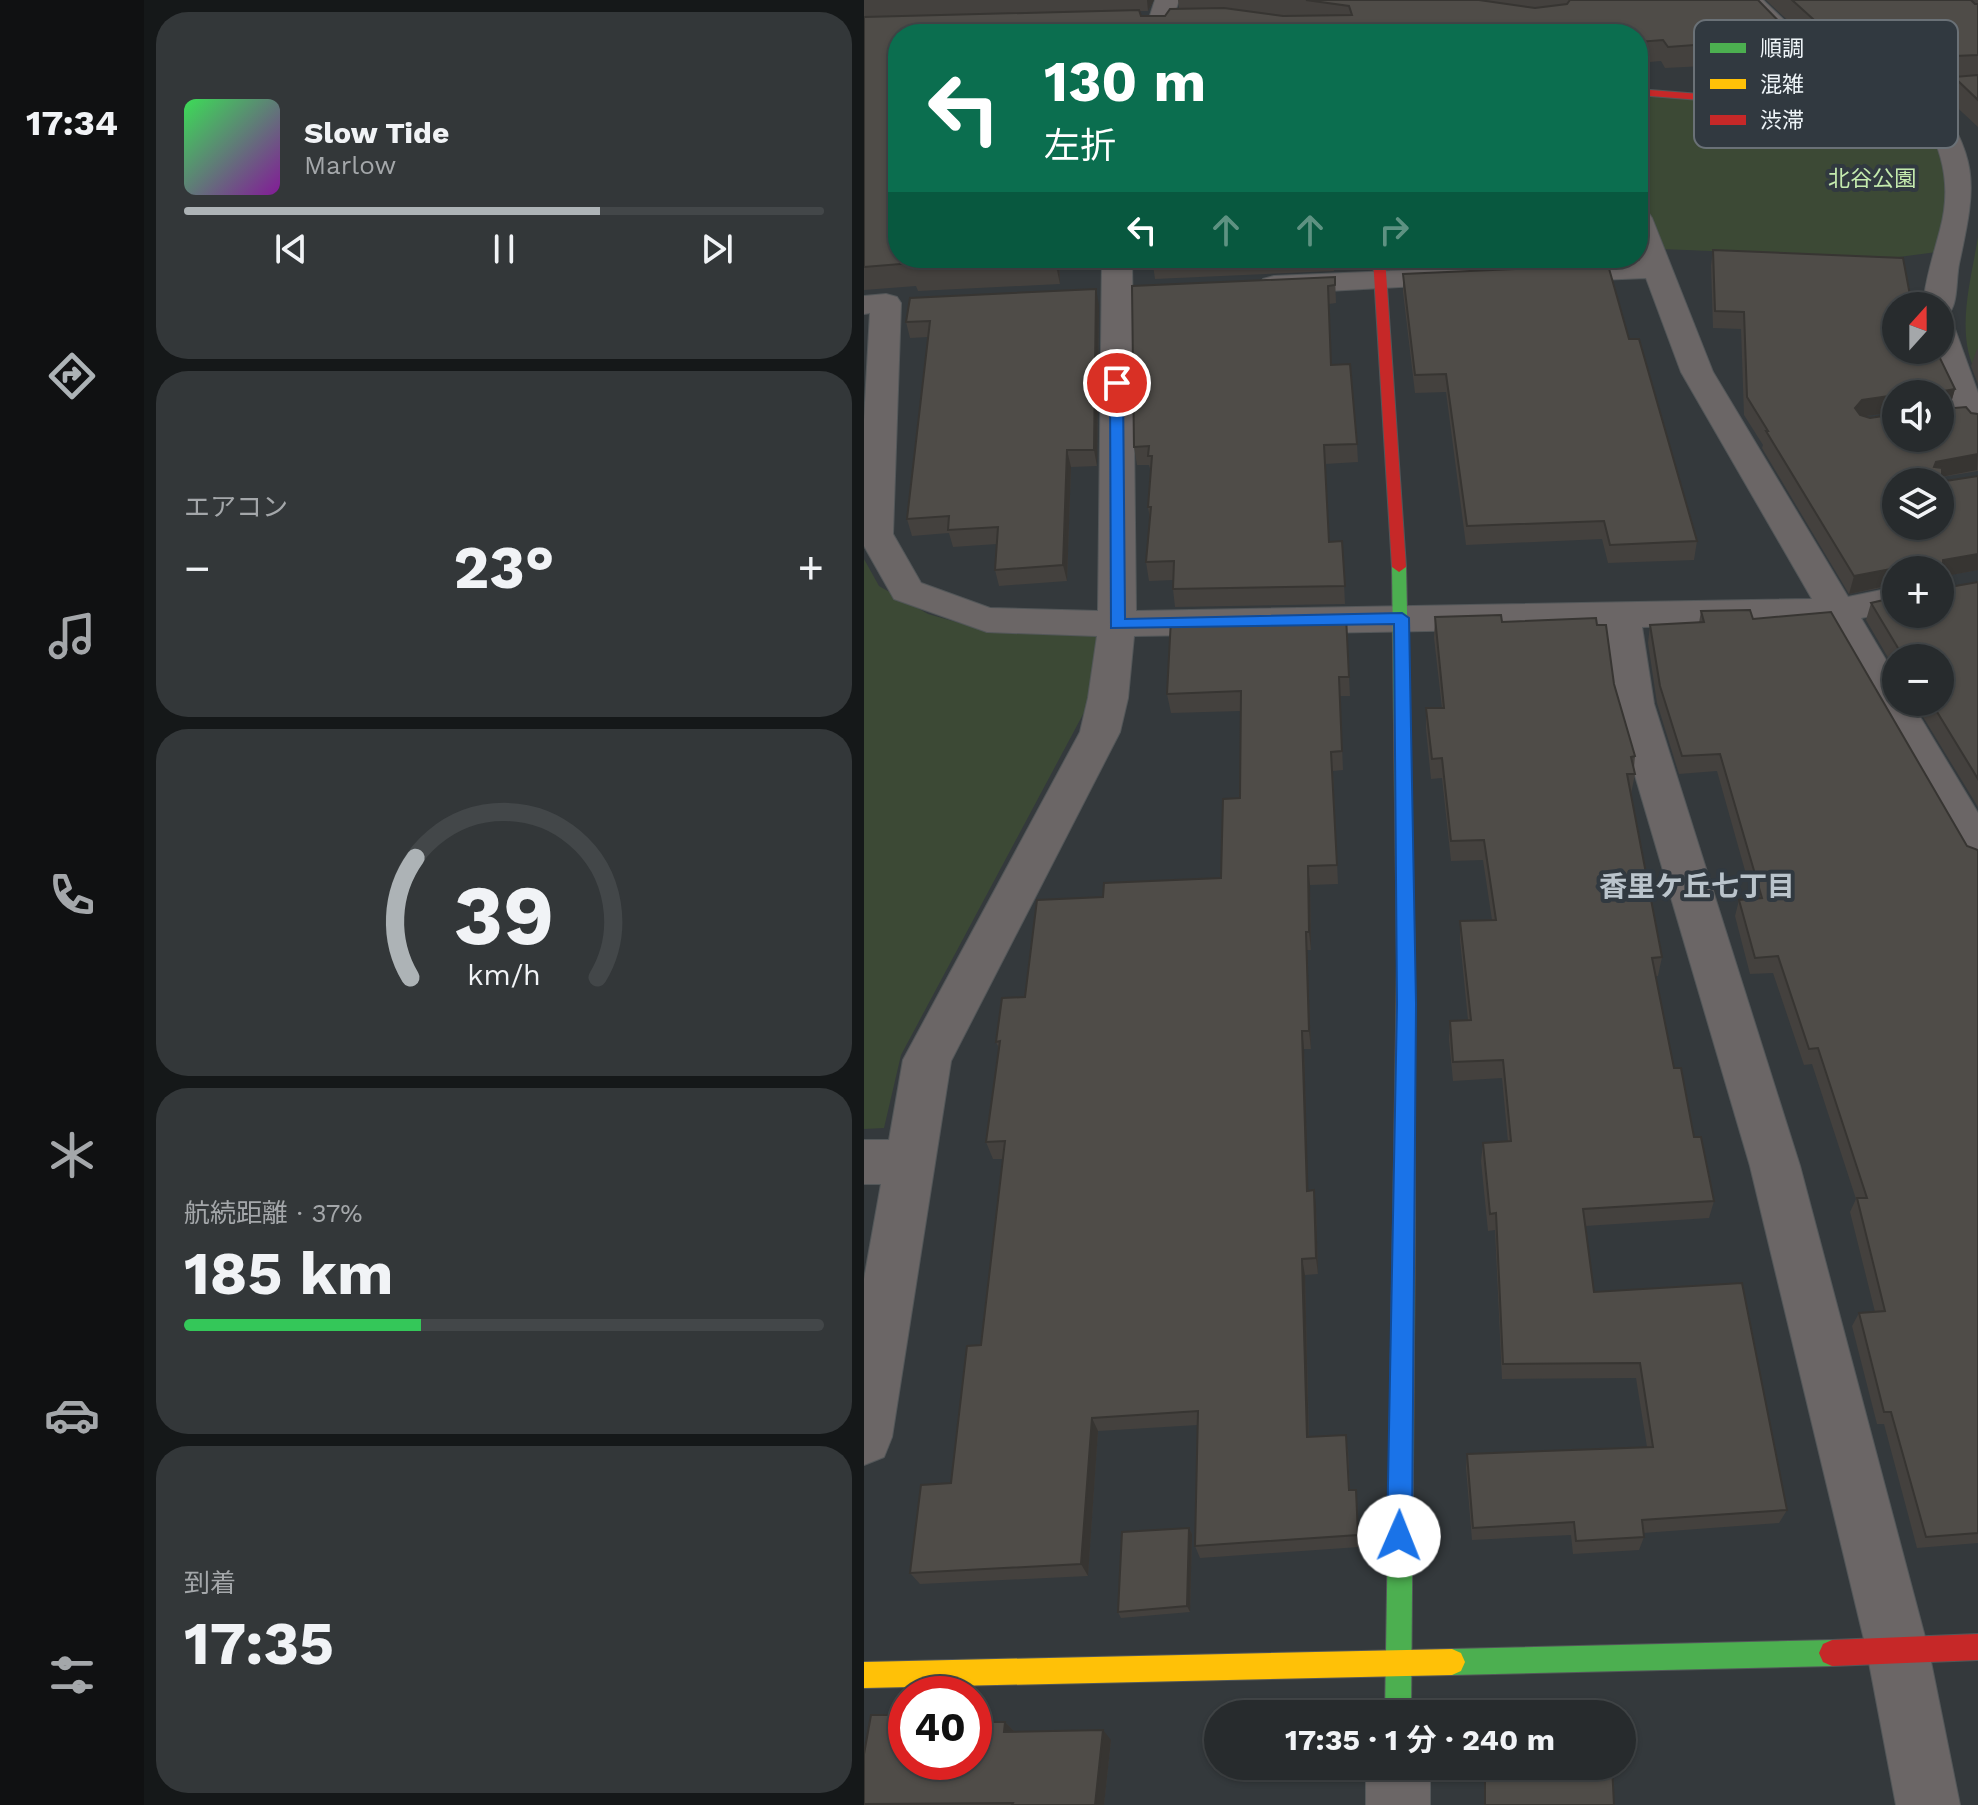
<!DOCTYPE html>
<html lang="ja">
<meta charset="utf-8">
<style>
body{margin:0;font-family:"Work Sans","Noto Sans JP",sans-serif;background:#333739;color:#f1f3f6;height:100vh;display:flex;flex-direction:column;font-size:30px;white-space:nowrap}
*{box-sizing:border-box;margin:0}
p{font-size:26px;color:#a4a7aa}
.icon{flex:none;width:44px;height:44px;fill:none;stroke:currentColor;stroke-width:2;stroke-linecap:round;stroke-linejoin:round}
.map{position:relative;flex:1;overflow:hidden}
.panel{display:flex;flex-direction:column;gap:12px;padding:12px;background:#151819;width:720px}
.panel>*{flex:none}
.guide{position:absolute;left:24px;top:24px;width:760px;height:244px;border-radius:32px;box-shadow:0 2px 6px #0004,0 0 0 2px #434749;background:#0b6e4f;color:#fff;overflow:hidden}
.needle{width:52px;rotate:21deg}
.controls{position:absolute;left:1018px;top:292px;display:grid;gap:16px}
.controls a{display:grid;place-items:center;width:72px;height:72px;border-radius:50%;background:#272b2d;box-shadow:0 2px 6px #0004,0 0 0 2px #434749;font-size:40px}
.speed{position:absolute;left:24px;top:1676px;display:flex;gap:16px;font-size:40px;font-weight:700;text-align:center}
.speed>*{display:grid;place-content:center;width:104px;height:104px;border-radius:50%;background:#272b2d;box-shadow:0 2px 6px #0004,0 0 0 2px #434749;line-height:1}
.speed .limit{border:12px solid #d22;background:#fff;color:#111}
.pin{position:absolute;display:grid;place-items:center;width:68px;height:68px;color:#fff;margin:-34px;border:4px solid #fff;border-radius:50%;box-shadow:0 2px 8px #0007}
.me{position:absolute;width:88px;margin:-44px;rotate:1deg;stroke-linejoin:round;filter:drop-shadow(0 0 6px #0008)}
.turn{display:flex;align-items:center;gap:28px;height:168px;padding:0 24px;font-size:36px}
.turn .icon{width:104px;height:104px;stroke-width:2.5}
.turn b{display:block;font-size:56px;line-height:68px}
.lanes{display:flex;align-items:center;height:76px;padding:0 24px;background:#0003;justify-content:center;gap:40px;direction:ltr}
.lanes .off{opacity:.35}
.big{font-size:60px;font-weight:700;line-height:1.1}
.panel .tile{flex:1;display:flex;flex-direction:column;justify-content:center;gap:12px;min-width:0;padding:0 28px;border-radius:32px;background:#333739}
.panel .dial{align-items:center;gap:0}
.dial svg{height:208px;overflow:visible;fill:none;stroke:#434749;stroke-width:7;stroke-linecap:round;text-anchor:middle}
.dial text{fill:#f1f3f6;stroke:none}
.song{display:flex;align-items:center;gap:24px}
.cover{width:96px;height:96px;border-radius:12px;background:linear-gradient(135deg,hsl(130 70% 55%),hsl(290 70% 35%))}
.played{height:8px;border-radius:4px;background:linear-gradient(90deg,#adb3b6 65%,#434749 65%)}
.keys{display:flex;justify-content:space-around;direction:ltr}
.heat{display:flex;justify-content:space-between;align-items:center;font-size:44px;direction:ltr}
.charge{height:12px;border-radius:6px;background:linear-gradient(90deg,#34c759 37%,#434749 0)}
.trip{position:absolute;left:340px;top:1700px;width:432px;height:80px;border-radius:40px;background:#272b2d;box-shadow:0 2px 6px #0004,0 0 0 2px #434749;font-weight:700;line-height:80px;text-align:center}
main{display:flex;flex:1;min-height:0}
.menu{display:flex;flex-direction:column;width:144px;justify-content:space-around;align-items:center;background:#101112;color:#a4a7aa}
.menu .icon{width:56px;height:56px}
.menu .current{color:#adb3b6}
.menu b{font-size:36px;color:#f1f3f6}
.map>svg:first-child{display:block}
</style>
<main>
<nav class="menu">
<b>17:34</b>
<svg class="icon current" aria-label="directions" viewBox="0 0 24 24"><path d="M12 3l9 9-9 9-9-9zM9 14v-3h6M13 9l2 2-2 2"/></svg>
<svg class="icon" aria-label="music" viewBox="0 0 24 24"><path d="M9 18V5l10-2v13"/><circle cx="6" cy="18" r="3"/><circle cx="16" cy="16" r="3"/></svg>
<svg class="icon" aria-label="phone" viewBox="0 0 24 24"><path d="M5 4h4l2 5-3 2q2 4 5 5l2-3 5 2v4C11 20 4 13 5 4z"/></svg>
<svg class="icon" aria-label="climate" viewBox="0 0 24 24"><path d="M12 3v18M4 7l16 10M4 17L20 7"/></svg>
<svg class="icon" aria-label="car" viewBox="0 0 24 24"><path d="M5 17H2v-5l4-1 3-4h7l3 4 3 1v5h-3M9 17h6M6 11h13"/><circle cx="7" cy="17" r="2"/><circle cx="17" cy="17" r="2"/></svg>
<svg class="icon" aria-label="filters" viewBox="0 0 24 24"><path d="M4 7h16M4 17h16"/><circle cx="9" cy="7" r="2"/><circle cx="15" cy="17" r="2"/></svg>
</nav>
<section class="panel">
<div class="tile">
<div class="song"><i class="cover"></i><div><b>Slow Tide</b><p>Marlow</p></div></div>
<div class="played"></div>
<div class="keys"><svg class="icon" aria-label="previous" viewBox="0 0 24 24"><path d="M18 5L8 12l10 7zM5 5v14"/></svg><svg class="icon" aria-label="pause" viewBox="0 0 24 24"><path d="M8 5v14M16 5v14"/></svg><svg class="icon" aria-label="next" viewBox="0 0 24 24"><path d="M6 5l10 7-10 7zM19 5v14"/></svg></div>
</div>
<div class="tile"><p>エアコン</p>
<div class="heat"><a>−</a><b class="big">23°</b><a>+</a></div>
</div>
<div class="tile dial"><svg viewBox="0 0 100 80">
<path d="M14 69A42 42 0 1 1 86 69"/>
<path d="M14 69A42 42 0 0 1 16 23" stroke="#adb3b6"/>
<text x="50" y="56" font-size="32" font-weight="700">39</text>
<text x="50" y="72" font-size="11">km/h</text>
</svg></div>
<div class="tile"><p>航続距離 · 37%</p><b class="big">185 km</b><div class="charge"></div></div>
<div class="tile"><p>到着</p><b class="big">17:35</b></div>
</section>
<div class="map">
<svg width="1114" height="1805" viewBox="0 0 1114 1805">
<rect width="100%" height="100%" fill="#34393c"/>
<g fill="#3c4935">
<polygon points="1049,95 1087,170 1073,252 1027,258 797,249 774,196 774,96"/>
<path d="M1114,237v139c-24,-40 -7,-95 0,-139z"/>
<polygon points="0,559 15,586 64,614 127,632 239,631 232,690 37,1055 20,1128 0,1129"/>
</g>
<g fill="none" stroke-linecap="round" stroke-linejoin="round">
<defs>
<g id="street">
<polygon points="291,0 315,0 304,34 280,34"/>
<polygon points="874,0 899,0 1000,96 996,101 978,101 950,78"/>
<path d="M1056,82l9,3c49,75 49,92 30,179 -3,15 -1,37 -9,48l-10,3v-9h-16v-9c3,-23 10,-44 16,-67 15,-55 -3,-94 -33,-140l4,-5z"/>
<polygon points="774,210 784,212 788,218 849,372 984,597 1032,587 1032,611 997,618 1032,677 1032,702 1047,702 1114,813 1114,866 1099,861 962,623 778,627 790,704 936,1166 1065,1652 1096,1805 1032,1805 1003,1652 886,1166 750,704 740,628 270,636 264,698 256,732 87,1061 28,1437 20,1457 0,1465 0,1279 17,1184 0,1184 0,1140 25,1140 39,1060 216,732 224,698 233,636 123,632 30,599 0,546 0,420 6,313 0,314 0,296 22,294 33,297 37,303 29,534 57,583 126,608 234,611 238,258 268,258 272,611 948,599 817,372 782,278 686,282 676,279 671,273 676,267 686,264 776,261"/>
<polygon points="597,268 607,271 612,277 607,283 410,294 399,291 395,285 399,279 410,276"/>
<polygon points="1076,316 1087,318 1114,393 1114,430 1102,427 1098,420 1078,386 1065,350 1076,350"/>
<rect x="502" y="1766" width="64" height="39"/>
</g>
<g id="fast">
<polygon points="535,562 542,567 551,964 549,969 535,969 533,964 528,567"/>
<polygon points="540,1211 547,1214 551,1221 547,1714 521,1714 529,1221 533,1214"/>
<polygon points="968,1640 977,1644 981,1653 977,1662 968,1666 588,1675 579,1671 575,1662 579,1653 588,1649"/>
</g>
<polygon id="slow" points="588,1649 597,1653 601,1662 597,1671 588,1675 0,1688 0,1662"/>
<g id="jam">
<polygon points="1114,83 1114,89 885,104 774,95 774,89 885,98"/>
<polygon points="509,258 521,258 542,567 535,572 528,567"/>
<polygon points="542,957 549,959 551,964 551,1221 547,1228 540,1231 533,1228 529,1221 533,964 535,959"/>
<polygon points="1114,1634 1114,1660 968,1666 959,1662 955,1653 959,1644 968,1640"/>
</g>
</defs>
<use href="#street" stroke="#535759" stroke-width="2"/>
<use href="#fast" stroke="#535759" stroke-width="2"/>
<use href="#slow" stroke="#535759" stroke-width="2"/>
<use href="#jam" stroke="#535759" stroke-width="2"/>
<use href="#street" fill="#6b6666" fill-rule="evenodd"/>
<use href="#fast" fill="#4caf50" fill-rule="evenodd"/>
<use href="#slow" fill="#ffc107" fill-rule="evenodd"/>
<use href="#jam" fill="#c62828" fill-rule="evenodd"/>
</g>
<g fill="#44413e" fill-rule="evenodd">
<polygon points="0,0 290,0 284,11 275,11 277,16 301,16 315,9 314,0 894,0 941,48 937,69 902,71 899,67 844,70 841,66 801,68 797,61 774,63 774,34 34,34 195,258 196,284 54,291 52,286 0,290"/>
<polygon points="902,0 1114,0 1114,127 1084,99 1090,77 1093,77 1063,78 1057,72 1048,72 985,78"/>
<path d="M849,250l208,107 34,32 -5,17 -7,1v2l35,5v57l-36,6 4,4 32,-5v94l-34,6v12l34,-6v225l-64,-105h26v-44h-44v13l-30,-51 5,-17 25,11 44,-44h-44v15l-47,9 -87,-146 1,-3 -19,-30 -3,-86 -28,-1 -2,-62zM1032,394h44l-44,44 -31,-22 31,-4z"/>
<polygon points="288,258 469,258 470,271 291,279"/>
<polygon points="554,258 736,258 736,260 555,268"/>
<polygon points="539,274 765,339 833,541 830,560 744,563 738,539 602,545 582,392 551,393 539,292"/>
<polygon points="471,277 472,303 465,304 467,365 493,444 494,462 461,464 465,542 478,541 481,604 311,607 309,589 309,580 285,581 282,562 286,519 284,507 287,472 285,465 273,465 270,447"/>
<polygon points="235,305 233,466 207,467 203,581 135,586 131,570 133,544 89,547 85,533 48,536 43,519 64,337 46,338 42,322"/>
<polygon points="1113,349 1114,349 1114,384 1107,366"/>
<polygon points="837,611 889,619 1103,846 1114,850 1114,1543 1053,1548 1020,1424 1013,1424 988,1326 995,1313 1011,1312 986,1212 992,1199 948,1064 940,1065 909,973 886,974 871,916 875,900 889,899 853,771 815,774 793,703 784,643 786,625 835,623"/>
<polygon points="482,616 486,696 476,696 479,770 469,771 474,884 446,885 447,950 443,950 447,1049 440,1049 444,1191 452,1207 454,1274 441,1275 445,1437 484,1449 486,1490 493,1503 495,1547 336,1558 331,1546 334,1425 234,1431 224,1576 56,1584 46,1573 87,1483 117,1345 139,1159 129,1159 122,1142 135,1048 132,1042 161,997 239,897 357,878 376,798 377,711 307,713 303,694"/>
<polygon points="571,617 638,622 750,684 771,756 770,768 771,774 767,794 798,957 794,976 791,976 810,1068 850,1201 845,1218 721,1226 730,1292 923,1510 915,1523 779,1533 780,1537 775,1550 709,1554 707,1535 608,1540 602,1468 603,1454 783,1447 772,1378 638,1379 631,1230 624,1231 617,1161 619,1143 644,1142 638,1078 589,1081 585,1040 586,1021 604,1020 596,940 596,921 628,920 619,860 587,861 578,778 567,779 562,729 562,708 578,708 570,638"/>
<polygon points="325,1528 328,1534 326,1612 257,1618 254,1612"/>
<polygon points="122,1715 129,1722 141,1722 151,1732 247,1740 240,1805 0,1805 0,1754"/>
<polygon points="620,1766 748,1766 750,1805 620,1805"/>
</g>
<g fill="#373532">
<polygon points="283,0 290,0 284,11"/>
<polygon points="1053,50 1048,72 985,78 990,56"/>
<polygon points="191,258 195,258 196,284 191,261"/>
<polygon points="232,289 235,305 233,466 230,450"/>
<polygon points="1091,389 1086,406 1076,408 1079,391"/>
<polygon points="1032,395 1032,412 994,417 991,408 998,400"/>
<polygon points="203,450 207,467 203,581 199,565"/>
<polygon points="1114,454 1113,470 1066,479 1072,462"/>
<polygon points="1114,554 1114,570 1076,577 1079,560"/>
<polygon points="1037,567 1036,570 1032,570 1031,584 985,594 990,576"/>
<polygon points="444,866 446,885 447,950 445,932"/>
<polygon points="442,932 443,950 447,1049 445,1031"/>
<polygon points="438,1031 440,1049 445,1207 443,1191"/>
<polygon points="450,1190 452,1207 454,1274 452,1258"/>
<polygon points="438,1259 441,1275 445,1450 443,1437"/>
<polygon points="228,1418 234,1431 224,1576 217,1564"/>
<polygon points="325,1528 328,1534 326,1612 323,1606"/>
<polygon points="122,1715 132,1725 120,1722"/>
<polygon points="141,1722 151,1732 140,1732"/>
<polygon points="239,1730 247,1740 240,1805 231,1805"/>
</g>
<g fill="#4f4c48" stroke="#373532" stroke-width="2" fill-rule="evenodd">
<polygon points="442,0 615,0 671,8 703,4 706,0 894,0 941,48 906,50 903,45 847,48 844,44 804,47 799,40 774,42 774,34 34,34 34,258 191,258 191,261 47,267 48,263 0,267 0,17 275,10 277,16 301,16 306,9 360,8 419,16 488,15 485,6"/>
<polygon points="928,0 1107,0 1111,4 1114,4 1114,55 1068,57 1062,51 1053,50 990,56"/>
<polygon points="1114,75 1114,100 1090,77"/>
<path d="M849,250l190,8 9,48h-16v44h24l1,7 17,-3 17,35 -12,2v18l23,-2 5,6 7,1v40l-42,8 -2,5 8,1v10l4,3 32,-5v78l-35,6 1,28 34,-6v197l-47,-77h9v-44h-36l-33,-55 25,-6v17h44v-44h-36l-3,-3 -47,9 -88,-145h2l-21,-34 -3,-85 -29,-1zM1032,394h44v44h-44v-24l-26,4 -10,-3 -5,-7 7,-8 34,-5zM1032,482h44v44h-44z"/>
<polygon points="744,265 765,339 775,339 833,541 746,545 740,521 603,526 582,374 551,375 539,274"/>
<polygon points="471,277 471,285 464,286 467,365 486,364 493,444 460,445 465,542 478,541 481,586 309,589 310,561 282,562 287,507 284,507 288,456 284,456 285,446 270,447 268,286"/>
<polygon points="232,289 230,450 203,450 199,565 131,570 134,527 84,530 85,516 43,519 66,321 42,322 46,298"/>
<polygon points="886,610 889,619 967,612 1103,846 1114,850 1114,1533 1062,1537 1027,1412 1020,1412 995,1313 1021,1311 993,1198 1003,1198 954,1048 945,1049 914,956 891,958 875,900 898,898 856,754 818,756 796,686 786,625 840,622 837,611"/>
<polygon points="637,615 638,622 732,618 733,625 742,625 750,684 771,756 767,757 771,774 763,774 798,957 788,958 810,1068 817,1068 830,1137 837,1137 850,1201 719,1209 730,1292 878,1283 923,1510 778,1520 780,1537 712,1541 710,1522 609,1528 603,1454 789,1447 776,1363 639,1364 632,1213 626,1214 619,1143 647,1141 639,1060 589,1062 586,1021 607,1020 596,921 632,920 620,840 587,841 578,758 568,759 562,708 580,708 571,617"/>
<polygon points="482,616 485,677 475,677 478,751 467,752 473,865 444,866 445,932 442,932 445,1031 438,1031 443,1191 450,1190 452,1258 438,1259 443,1437 482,1435 485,1490 492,1490 494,1535 331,1546 334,1411 228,1418 217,1564 46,1573 57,1485 87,1483 103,1346 117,1345 141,1141 122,1142 136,1041 132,1042 138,998 161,997 173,900 239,897 240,883 357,878 359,799 376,798 377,691 303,694 307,619"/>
<polygon points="325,1528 323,1606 254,1612 258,1532"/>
<polygon points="7,1715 42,1715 42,1762 110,1762 110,1715 122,1715 120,1722 141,1722 140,1732 239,1730 231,1805 148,1805 149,1803 0,1804 0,1754"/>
<polygon points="621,1766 748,1766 750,1805 621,1805"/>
</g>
<polygon fill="#1a73e8" stroke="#114b97" stroke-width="2" points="253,379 259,383 261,619 538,613 545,618 552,1004 548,1536 544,1544 535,1548 527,1544 523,1536 533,1004 530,624 247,628 246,383"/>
<g text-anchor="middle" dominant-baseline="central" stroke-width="8" stroke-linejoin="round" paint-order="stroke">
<g font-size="22" fill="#c4ebae" stroke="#313940">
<text x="1008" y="178">北谷公園</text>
</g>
<g font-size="28" font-weight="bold" fill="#bac4cc" stroke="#313940">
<text x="833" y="886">香里ケ丘七丁目</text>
</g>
</g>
<rect x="830" y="20" width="264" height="128" rx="12" fill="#313940" stroke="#6a7177" stroke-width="2"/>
<rect x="846" y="43" width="36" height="10" fill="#4caf50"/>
<rect x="846" y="79" width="36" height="10" fill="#ffc107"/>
<rect x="846" y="115" width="36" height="10" fill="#c62828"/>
<g font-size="22" fill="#eef4f8">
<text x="896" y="56">順調</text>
<text x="896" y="92">混雑</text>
<text x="896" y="128">渋滞</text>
</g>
</svg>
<div class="controls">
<a><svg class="needle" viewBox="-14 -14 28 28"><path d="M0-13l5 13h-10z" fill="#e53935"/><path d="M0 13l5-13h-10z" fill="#a4a7aa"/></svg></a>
<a><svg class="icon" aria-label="sound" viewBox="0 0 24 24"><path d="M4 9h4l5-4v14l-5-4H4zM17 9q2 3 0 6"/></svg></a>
<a><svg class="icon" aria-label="layers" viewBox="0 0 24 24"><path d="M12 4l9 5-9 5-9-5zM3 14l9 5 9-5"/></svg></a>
<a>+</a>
<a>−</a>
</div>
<div class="speed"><div class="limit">40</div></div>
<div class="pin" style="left:253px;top:383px;background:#d93025"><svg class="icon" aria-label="arrive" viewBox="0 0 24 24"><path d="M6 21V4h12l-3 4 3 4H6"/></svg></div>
<svg class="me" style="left:535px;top:1536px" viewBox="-20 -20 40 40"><circle r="19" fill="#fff"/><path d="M0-13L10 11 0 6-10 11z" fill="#1a73e8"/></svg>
<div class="trip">17:35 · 1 分 · 240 m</div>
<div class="guide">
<div class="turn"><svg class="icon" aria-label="left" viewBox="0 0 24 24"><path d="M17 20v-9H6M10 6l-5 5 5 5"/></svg><div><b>130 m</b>左折</div></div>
<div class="lanes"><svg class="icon" aria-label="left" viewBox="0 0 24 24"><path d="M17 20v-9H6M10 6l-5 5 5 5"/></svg><svg class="icon off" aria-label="ahead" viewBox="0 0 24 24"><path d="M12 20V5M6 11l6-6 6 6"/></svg><svg class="icon off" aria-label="ahead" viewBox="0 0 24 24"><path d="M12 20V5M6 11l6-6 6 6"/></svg><svg class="icon off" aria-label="right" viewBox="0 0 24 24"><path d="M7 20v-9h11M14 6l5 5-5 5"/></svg></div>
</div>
</div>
</main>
